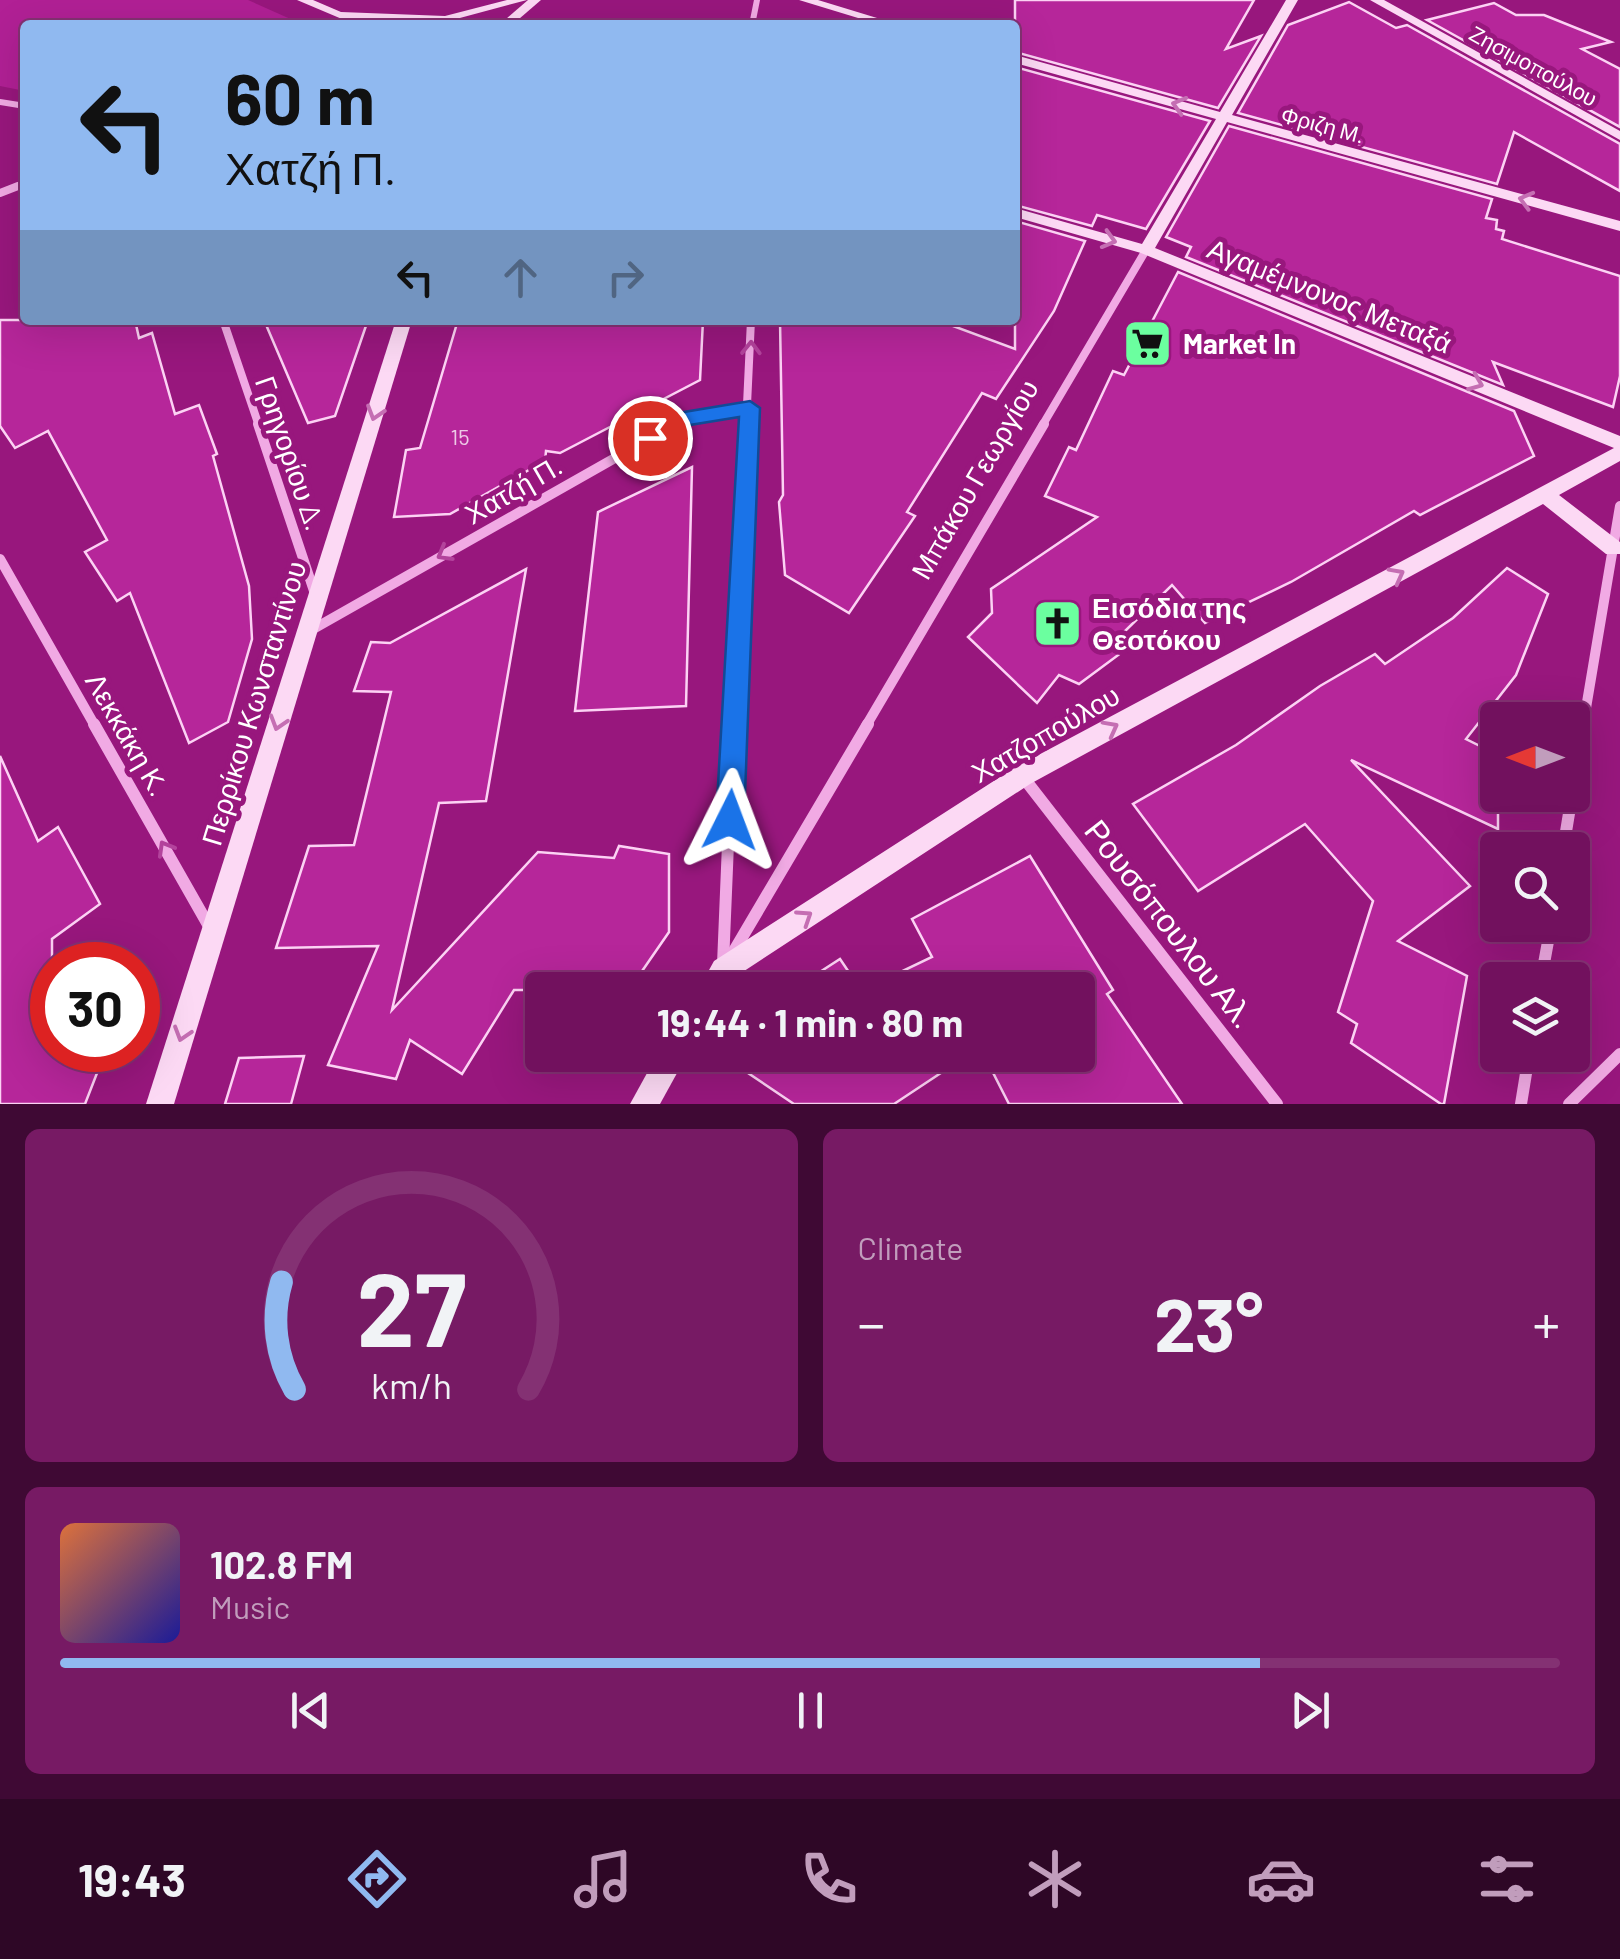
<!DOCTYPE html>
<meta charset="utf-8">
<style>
body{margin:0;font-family:Barlow,sans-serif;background:#771a64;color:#f1f3f6;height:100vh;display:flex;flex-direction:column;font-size:38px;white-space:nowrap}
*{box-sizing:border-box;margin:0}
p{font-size:32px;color:#c19dbc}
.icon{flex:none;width:55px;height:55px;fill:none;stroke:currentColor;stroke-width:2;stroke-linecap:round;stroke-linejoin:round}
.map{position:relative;height:1104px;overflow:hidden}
.side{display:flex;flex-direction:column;gap:25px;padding:25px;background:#3f0934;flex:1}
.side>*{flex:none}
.hud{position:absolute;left:20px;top:20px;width:1000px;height:305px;border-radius:10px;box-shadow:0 10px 40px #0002,0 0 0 2px #843173;background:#90b9f0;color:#111;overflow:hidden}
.needle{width:65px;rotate:270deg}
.tools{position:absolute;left:1480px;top:702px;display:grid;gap:20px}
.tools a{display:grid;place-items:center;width:110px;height:110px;border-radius:10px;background:#72115e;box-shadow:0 10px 40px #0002,0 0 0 2px #843173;font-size:50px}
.speed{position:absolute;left:30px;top:942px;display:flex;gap:20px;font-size:50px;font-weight:700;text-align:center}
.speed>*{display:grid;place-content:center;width:130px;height:130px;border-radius:50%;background:#72115e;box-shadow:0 10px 40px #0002,0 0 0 2px #843173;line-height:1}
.speed .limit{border:15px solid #d22;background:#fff;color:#111}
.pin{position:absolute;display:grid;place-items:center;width:85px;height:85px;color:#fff;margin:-42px;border:5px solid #fff;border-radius:50%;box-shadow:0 2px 10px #0007}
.me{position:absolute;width:110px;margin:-55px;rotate:3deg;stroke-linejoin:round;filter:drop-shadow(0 0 8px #0008)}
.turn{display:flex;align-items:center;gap:35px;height:210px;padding:0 40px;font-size:45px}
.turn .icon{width:130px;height:130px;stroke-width:2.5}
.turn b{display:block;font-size:70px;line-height:85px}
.lanes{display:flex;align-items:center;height:95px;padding:0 40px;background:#0003;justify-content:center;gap:50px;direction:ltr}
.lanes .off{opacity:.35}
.big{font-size:75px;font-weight:700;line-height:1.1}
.side .tile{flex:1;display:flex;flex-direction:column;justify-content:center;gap:15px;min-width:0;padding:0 35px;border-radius:15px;background:#771a64}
.side .dial{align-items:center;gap:0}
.dial svg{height:260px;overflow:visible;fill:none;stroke:#843173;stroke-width:7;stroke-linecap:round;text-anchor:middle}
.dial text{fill:#f1f3f6;stroke:none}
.song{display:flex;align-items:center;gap:30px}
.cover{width:120px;height:120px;border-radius:15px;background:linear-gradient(135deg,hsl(20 70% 55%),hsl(240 70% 35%))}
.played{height:10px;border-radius:5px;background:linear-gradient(90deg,#90b9f0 80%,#843173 80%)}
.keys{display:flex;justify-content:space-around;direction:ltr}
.heat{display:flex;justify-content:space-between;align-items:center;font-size:55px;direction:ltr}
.side .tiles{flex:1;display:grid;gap:25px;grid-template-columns:1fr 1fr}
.tile:last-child{grid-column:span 2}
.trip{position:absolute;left:525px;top:972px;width:570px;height:100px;border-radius:10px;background:#72115e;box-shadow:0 10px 40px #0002,0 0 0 2px #843173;font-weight:700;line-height:100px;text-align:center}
.tabs{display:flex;height:160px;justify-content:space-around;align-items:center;background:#2e0726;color:#c19dbc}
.tabs .icon{width:70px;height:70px}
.tabs .current{color:#90b9f0}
.tabs b{font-size:45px;color:#f1f3f6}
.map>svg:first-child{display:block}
</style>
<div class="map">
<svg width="1620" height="1104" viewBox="0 0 1620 1104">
<rect width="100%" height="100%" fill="#98177d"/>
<polygon fill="#b12095" points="0,0 248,0 304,25 25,25 25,91 0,86"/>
<g fill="#b6269a" stroke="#fcd2f4" stroke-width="2.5">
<polygon points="1015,0 1254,0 1226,49 1261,36 1218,108 1015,52"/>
<polygon points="1349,2 1396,28 1407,25 1620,144 1620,191 1514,132 1497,184 1238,113 1288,25"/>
<polygon points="1494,3 1516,15 1544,15 1611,42 1582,49 1620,69 1620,127 1427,20"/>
<polygon points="1015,67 1210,121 1146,229 1097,215 1092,226 1015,205"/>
<polygon points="1229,126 1492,199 1486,218 1497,220 1496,229 1504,231 1502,239 1620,276 1620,376 1613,407 1493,362 1503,385 1186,257 1191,247 1166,237"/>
<polygon points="1015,221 1085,241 1054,311 996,399 982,393 907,512 915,516 849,613 785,575 779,502 783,495 780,320 937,320 1015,349"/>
<polygon points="1178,272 1514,411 1534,456 1420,515 1414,511 1291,582 1205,623 1172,585 1123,633 1125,650 1079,684 1059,675 1037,703 968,637 992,613 991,589 1097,517 1045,496 1069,447 1076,450 1113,371 1124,375"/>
<polygon points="0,320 135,320 139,338 152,333 175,414 199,405 217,454 213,456 249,586 252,639 228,722 189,743 130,593 117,601 85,552 107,540 48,431 15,448 0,426"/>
<polygon points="264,320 368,320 335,416 308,423"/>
<polygon points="458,320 703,320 700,380 560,453 546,451 545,461 450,514 394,517 406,450 420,448"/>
<polygon points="692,467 686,706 575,711 598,512"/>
<polygon points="1507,568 1548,594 1516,675 1466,739 1498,755 1498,829 1351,760 1470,886 1398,941 1467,976 1444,1104 1441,1104 1351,1043 1357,1024 1338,1012 1373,901 1305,824 1198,891 1133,804 1236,745 1320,686 1375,654 1385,664 1453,618"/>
<polygon points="526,569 486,801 439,803 392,1010 538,852 614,858 619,846 669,854 669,932 629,990 514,990 462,1074 410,1040 396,1079 328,1065 378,946 276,948 309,846 354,845 391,692 354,691 371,642 390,643"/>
<polygon points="0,756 38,841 58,827 100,904 52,939 52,1050 106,1050 85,1104 0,1104"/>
<polygon points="1030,856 1113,990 1107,994 1182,1104 1009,1104 984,1055 1078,1055 1078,990 863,990 932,957 912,919"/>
<polygon points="840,959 861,990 792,990"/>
<polygon points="752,1055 968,1055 894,1104 794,1104 745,1071"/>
<polygon points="304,1056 291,1104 225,1104 239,1058"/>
</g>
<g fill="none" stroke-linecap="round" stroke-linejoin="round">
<g stroke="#f1aae4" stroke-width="6">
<polyline points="752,25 757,0"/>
<polyline points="0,102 25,106"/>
<polyline points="11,189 25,184"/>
</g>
<g stroke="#f1aae4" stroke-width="8">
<polyline points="0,193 18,186"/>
<polyline points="223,320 259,426"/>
<polyline points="671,426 685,418 750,408"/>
<polyline points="746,426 751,320"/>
<polyline points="1042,426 1146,250"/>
</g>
<g stroke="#f1aae4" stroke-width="10">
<polyline points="258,424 315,594"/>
<polyline points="0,559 95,726"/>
<polyline points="308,632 675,424"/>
<polyline points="733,726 746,424"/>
<polyline points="866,726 1044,424"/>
<polyline points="1583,726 1620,506"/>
</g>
<g stroke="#f1aae4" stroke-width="12">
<polyline points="94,724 210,928"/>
<polyline points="1023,777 1277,1104"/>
<polyline points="1572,792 1583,724"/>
<polyline points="1563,850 1572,795"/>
<polyline points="731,956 868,724"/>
<polyline points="723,964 733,724"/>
<polyline points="1541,980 1551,925"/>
<polyline points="1521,1104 1529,1055"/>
<polyline points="1569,1104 1620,1054"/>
</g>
<g fill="#fcd9f4" fill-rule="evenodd">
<polygon points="297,0 313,0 341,12 445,16 507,0 527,0 445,22 355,19 349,22"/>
<polygon points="528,0 541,0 512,25 499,25"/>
<polygon points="799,0 818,0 900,25 881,25"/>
<polygon points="1286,0 1298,0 1232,115 1620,221 1620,231 1227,122 1155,248 1620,436 1620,461 1559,495 1620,542 1620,554 1606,554 1543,504 1030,784 732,979 726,990 698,990 714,961 1014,768 1614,448 1141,253 1015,217 1015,208 1142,244 1216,119 1015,63 1015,55 1220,112"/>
<polygon points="1370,0 1384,0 1620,131 1620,140"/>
<polygon points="396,320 412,320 174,1104 146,1104"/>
<polygon points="657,1055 687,1055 660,1104 630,1104"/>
</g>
</g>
<defs><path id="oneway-chevron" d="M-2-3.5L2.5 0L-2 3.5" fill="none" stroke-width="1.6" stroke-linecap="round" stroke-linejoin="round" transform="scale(2.5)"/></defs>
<g stroke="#c56eb3">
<use href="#oneway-chevron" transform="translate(1179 105) rotate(-164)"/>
<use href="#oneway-chevron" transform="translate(1526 200) rotate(-165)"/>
<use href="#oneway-chevron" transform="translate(1109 240) rotate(16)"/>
<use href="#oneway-chevron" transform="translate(1476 383) rotate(22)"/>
<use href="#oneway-chevron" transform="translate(375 413) rotate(107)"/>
<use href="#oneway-chevron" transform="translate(1397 575) rotate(-28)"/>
<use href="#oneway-chevron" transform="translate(278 723) rotate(107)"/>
<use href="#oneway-chevron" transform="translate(1111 728) rotate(-28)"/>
<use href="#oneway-chevron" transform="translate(805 917) rotate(-33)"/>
<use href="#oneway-chevron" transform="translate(182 1034) rotate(107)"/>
</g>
<g stroke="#b3439c">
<use href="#oneway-chevron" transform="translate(751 348) rotate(-89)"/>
<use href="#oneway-chevron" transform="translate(444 554) rotate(150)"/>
<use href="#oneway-chevron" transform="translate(165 848) rotate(-120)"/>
</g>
<polygon fill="#1a73e8" stroke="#114b97" stroke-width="2.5" points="750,401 760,408 744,820 740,830 730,834 720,830 716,820 739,417 690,425 650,445 640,438 678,413"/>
<defs>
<symbol id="supermarket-square" viewBox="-11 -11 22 22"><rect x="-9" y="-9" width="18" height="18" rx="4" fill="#6bff9f" stroke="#98177d"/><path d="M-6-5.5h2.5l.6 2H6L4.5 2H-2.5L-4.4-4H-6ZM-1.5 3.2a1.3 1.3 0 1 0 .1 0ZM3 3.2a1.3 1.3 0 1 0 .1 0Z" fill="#111"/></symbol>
<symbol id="church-square" viewBox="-11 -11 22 22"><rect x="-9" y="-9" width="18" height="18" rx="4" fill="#6bff9f" stroke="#98177d"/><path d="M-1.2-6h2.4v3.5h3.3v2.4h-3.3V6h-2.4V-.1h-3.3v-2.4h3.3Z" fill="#111"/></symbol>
</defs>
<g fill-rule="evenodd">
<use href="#supermarket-square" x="1120" y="316" width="55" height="55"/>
<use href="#church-square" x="1030" y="596" width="55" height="55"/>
</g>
<g text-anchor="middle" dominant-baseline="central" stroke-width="10" stroke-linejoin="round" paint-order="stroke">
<g font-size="22" fill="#fff" stroke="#98177d">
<text transform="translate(1534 65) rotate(29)">Ζησιμοπούλου</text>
<text transform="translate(1323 124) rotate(15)">Φριζη Μ.</text>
</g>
<g font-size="22" fill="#edc9e6">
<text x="460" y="436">15</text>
</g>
<g font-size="28" fill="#fff" stroke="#98177d">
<text transform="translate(1330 295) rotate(22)">Αγαμέμνονος Μεταξά</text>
<text transform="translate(291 453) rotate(71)">Γρηγορίου Δ.</text>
<text transform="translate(974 479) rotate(-60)">Μπάκου Γεωργίου</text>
<text transform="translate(513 489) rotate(-30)">Χατζή Π.</text>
<text transform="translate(253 703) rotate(-73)">Περρίκου Κωνσταντίνου</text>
<text transform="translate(1045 733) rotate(-30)">Χατζοπούλου</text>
<text transform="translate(128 734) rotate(60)">Λεκκάκη Κ.</text>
</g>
<g font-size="28" font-weight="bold" fill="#fff" stroke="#98177d" text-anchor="start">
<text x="1183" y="343">Market In</text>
<text x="1092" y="607">Εισόδια της<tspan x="1092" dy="32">Θεοτόκου</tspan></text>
</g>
<g font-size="32" fill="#fff" stroke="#98177d">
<text transform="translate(1171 923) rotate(52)">Ρουσόπουλου Αλ.</text>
</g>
</g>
</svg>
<div class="tools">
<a><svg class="needle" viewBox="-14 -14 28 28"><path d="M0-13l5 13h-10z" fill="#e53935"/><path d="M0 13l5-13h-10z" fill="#c19dbc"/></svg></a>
<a><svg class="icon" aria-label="search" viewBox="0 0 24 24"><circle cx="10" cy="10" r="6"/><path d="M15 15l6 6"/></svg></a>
<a><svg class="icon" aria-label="layers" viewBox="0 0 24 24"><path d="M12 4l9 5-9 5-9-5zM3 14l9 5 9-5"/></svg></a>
</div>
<div class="speed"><div class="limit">30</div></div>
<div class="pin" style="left:650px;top:438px;background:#d93025"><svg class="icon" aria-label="arrive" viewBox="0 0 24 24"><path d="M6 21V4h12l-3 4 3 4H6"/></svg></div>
<svg class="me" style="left:730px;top:820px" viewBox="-20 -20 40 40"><path d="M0-17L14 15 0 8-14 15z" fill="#1a73e8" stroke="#fff" stroke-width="4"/></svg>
<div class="trip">19:44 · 1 min · 80 m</div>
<div class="hud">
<div class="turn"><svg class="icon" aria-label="left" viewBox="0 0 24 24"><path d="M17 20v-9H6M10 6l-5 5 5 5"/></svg><div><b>60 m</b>Χατζή Π.</div></div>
<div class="lanes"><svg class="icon" aria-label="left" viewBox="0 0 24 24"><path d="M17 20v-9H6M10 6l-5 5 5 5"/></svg><svg class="icon off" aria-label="ahead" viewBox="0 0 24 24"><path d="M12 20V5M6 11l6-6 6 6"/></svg><svg class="icon off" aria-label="right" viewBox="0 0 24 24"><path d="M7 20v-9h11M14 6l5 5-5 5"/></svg></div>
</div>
</div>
<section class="side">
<div class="tiles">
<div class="tile dial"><svg viewBox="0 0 100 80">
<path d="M14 69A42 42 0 1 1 86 69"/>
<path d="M14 69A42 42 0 0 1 10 36" stroke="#90b9f0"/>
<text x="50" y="56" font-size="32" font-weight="700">27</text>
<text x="50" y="72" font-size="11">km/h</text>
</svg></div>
<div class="tile"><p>Climate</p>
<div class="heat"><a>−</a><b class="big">23°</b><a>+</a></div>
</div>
<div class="tile">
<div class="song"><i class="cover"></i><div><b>102.8 FM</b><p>Music</p></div></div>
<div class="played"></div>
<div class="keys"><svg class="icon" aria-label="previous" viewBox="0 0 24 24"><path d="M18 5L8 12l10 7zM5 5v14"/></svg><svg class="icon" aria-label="pause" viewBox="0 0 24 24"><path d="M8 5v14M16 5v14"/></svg><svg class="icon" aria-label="next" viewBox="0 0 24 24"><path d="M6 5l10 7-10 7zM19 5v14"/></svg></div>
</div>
</div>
</section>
<nav class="tabs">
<b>19:43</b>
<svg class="icon current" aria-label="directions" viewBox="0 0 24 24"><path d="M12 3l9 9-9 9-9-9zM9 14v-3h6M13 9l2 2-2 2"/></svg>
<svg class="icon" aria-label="music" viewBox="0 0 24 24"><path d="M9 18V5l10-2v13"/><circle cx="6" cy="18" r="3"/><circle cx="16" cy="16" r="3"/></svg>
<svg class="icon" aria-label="phone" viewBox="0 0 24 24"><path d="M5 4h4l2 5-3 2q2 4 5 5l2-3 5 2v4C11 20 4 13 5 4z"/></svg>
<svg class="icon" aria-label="climate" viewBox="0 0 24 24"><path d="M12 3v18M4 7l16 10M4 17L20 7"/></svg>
<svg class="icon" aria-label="car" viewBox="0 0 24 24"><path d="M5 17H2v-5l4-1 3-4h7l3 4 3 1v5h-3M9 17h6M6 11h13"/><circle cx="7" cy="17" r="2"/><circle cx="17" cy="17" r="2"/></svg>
<svg class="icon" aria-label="filters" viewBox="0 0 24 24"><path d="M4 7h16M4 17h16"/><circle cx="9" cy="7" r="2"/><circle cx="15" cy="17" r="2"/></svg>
</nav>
